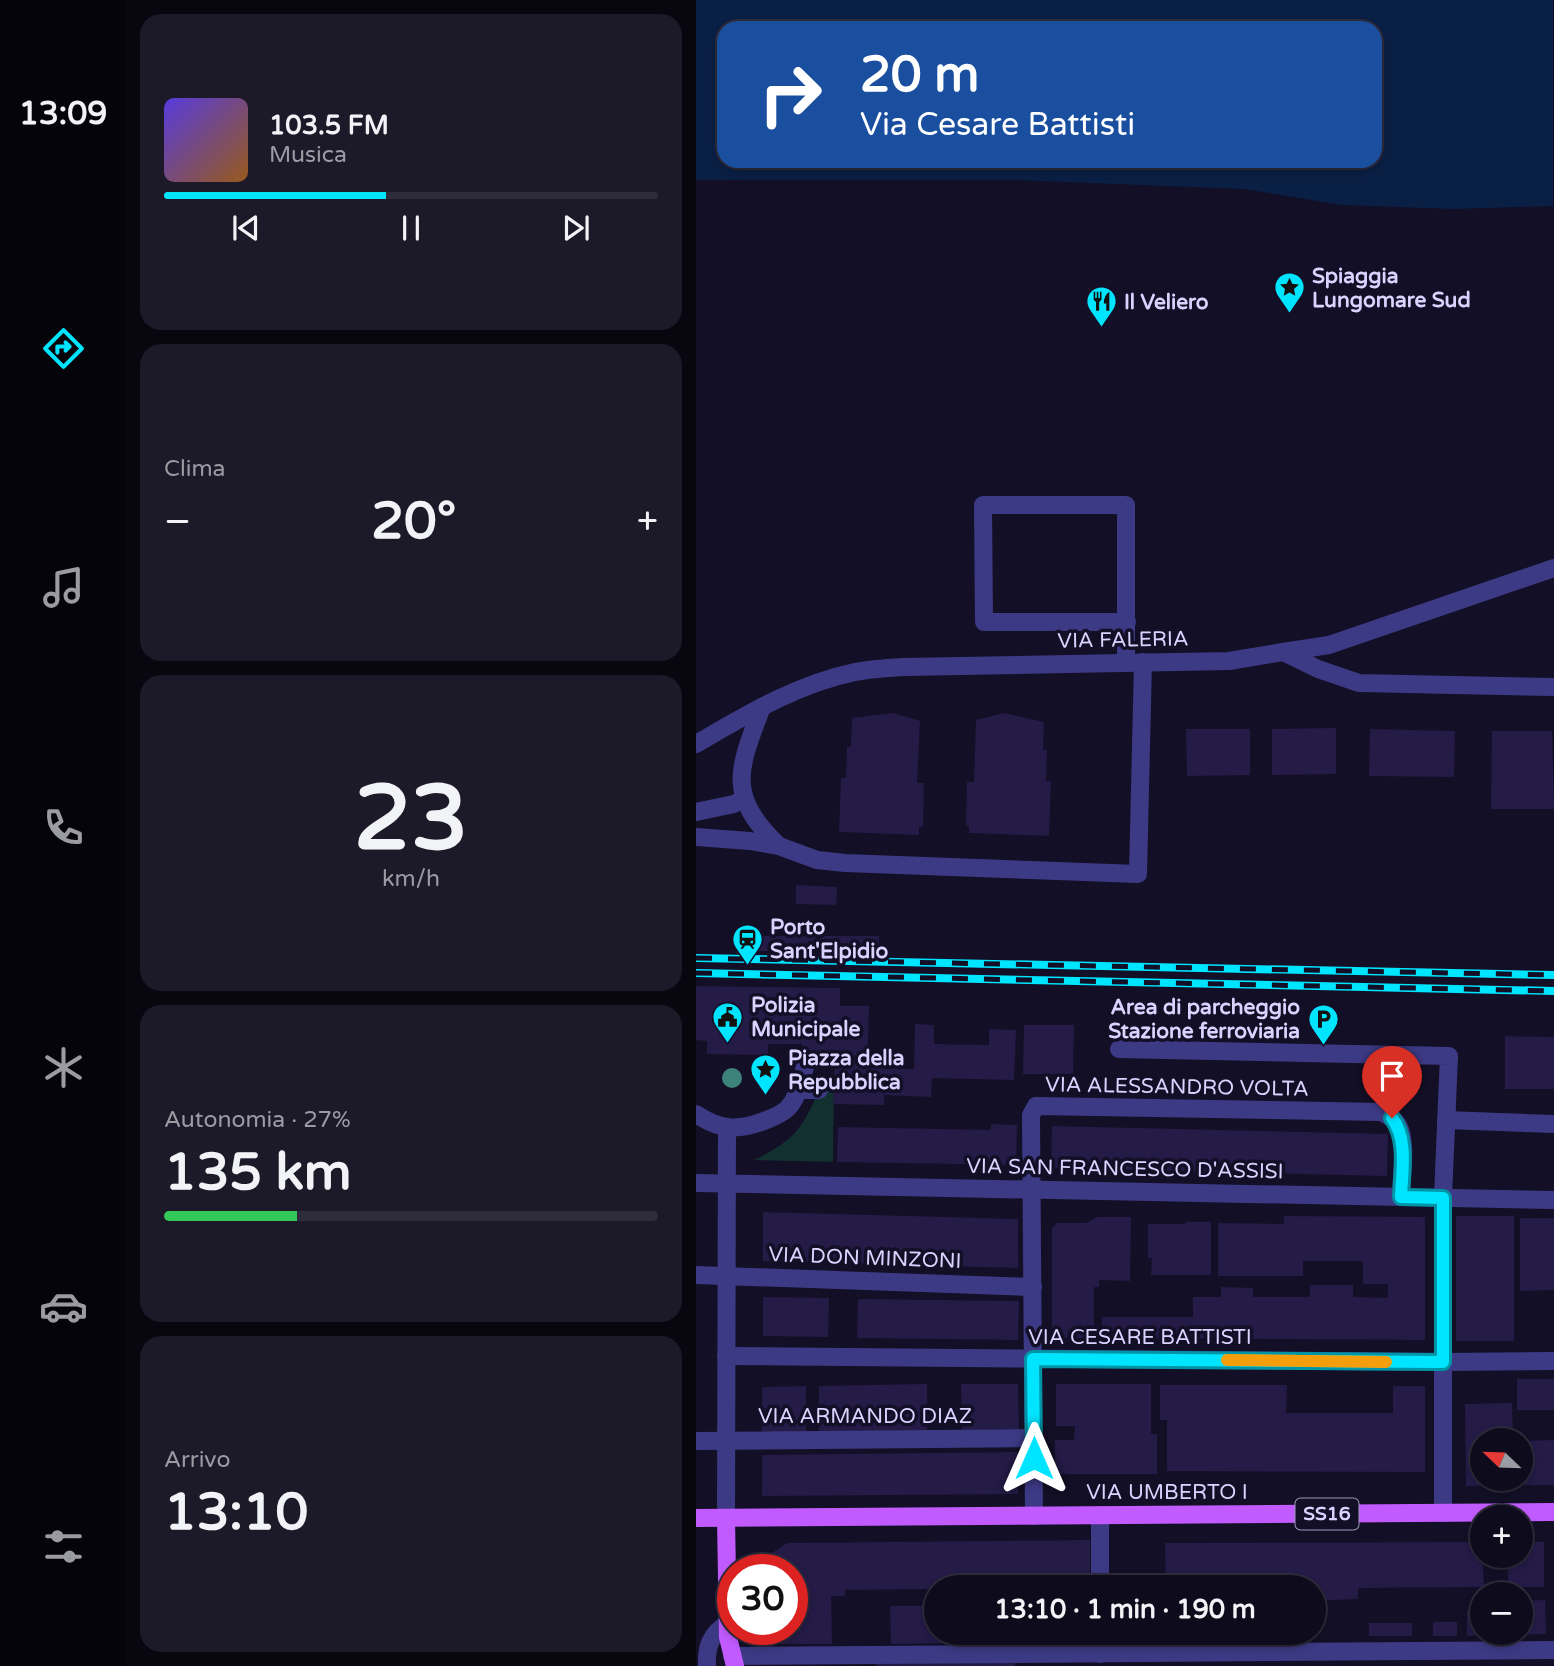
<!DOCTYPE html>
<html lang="it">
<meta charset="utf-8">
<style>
body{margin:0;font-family:"Varela Round",sans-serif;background:#1c1929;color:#f1f3f6;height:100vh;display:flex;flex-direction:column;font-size:26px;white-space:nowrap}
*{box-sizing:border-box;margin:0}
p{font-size:23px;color:#9b9ba3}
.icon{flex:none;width:38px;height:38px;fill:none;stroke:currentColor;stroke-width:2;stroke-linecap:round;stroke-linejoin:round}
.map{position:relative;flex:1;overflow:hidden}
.details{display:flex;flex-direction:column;gap:14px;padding:14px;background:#08060f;width:570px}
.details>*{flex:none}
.guide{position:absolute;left:21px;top:21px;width:665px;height:147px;border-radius:21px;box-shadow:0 4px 10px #0003,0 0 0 2px #2e2b3b;background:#1a4fa0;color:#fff;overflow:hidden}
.needle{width:46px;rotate:293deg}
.fabs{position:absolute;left:774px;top:1428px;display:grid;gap:14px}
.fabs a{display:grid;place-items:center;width:63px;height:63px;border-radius:50%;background:#0e0b1c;box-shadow:0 4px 10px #0003,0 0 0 2px #2e2b3b;font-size:35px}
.speed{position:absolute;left:21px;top:1554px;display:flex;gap:14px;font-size:35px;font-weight:700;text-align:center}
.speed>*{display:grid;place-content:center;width:91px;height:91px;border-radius:50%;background:#0e0b1c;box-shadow:0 4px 10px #0003,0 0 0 2px #2e2b3b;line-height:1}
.speed .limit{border:10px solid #d22;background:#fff;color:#111}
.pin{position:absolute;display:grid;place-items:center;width:60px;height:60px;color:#fff;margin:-72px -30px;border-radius:50% 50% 50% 0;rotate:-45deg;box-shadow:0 0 7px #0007}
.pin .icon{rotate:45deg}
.me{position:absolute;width:77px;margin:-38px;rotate:0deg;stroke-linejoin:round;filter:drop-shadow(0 0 5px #0008)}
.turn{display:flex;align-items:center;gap:24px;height:147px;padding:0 28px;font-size:32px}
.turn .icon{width:91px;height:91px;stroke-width:2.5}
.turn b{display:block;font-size:49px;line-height:60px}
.big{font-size:52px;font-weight:700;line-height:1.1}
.details .card{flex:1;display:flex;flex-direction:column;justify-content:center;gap:10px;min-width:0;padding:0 24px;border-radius:21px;background:#1c1929}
.details .dial{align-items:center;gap:0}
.dial b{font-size:91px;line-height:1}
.song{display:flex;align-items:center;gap:21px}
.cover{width:84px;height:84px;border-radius:10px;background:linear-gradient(135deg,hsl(250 70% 55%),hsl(30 70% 35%))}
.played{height:7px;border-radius:4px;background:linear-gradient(90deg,#00e5ff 45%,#2e2b3b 45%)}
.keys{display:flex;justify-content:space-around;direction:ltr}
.heat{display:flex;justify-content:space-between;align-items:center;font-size:38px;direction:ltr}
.charge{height:10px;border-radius:5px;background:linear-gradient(90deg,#34c759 27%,#2e2b3b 0)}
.trip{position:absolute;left:228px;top:1575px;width:402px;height:70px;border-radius:35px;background:#0e0b1c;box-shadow:0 4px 10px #0003,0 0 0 2px #2e2b3b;font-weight:700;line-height:70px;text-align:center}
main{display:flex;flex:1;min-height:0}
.tabs{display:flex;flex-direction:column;width:126px;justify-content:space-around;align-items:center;background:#06040b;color:#9b9ba3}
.tabs .icon{width:49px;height:49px}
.tabs .current{color:#00e5ff}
.tabs b{font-size:32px;color:#f1f3f6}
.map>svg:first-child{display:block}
</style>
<main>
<nav class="tabs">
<b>13:09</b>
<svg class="icon current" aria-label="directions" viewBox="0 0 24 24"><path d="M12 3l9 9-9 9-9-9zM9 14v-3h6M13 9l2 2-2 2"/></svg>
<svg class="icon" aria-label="music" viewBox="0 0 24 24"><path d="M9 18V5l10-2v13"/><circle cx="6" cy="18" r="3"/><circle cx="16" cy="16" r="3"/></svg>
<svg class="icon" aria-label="phone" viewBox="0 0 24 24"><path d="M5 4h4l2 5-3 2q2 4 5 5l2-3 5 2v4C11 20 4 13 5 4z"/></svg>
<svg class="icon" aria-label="climate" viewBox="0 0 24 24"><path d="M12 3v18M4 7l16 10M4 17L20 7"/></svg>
<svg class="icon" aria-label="car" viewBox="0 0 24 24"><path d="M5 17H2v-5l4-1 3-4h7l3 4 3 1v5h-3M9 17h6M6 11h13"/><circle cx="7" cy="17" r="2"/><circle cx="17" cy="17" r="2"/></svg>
<svg class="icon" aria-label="filters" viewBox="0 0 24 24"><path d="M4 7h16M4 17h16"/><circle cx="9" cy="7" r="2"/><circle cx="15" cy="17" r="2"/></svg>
</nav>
<section class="details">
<div class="card">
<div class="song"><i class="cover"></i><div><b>103.5 FM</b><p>Musica</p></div></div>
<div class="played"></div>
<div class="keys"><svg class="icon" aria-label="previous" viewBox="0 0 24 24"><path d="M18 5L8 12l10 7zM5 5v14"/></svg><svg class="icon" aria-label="pause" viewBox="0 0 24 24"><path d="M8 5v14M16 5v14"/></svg><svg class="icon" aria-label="next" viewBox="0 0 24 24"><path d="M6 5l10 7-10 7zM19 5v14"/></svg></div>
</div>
<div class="card"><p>Clima</p>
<div class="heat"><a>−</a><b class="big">20°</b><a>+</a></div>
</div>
<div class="card dial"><b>23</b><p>km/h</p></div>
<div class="card"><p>Autonomia · 27%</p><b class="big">135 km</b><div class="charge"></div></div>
<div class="card"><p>Arrivo</p><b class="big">13:10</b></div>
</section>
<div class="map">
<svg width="858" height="1666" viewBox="0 0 858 1666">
<rect width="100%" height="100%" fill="#130f26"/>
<path fill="#12302f" d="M123,1090h15l-1,72 -79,-2c39,-19 48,-30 65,-70z"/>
<path fill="#0a1f44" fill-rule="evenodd" d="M0,0h857v206l-99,3 -112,-4 -98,-16 -228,-9h-320zM28,28h651v133h-651z"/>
<g fill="#241b47">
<polygon points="197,713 224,721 221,783 228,783 227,827 223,827 223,835 143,832 145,778 150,778 151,747 155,747 156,718"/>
<polygon points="308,713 348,722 347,750 351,750 350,781 355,781 353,836 273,833 273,826 270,825 271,782 278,782 280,720"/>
<polygon points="640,728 640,774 576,775 576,729"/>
<polygon points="490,729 554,729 554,775 491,776"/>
<polygon points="674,729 759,731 758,777 673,776"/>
<polygon points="796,731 856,731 858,809 795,809"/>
<polygon points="100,885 141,887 140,905 100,904"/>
<polygon points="60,936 183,936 183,951 59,951"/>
<polygon points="0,986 144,988 144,1006 173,1006 171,1068 218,1069 219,1024 238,1025 238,1044 293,1045 293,1029 320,1030 318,1080 236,1078 235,1097 188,1095 188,1105 137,1104 139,1052 106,1051 106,1044 72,1044 72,1055 11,1054 11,1041 0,1040"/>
<polygon points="328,1025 378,1025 377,1074 327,1074"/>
<polygon points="809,1036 858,1037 858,1089 809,1089"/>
<polygon points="295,1124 321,1125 320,1165 141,1162 142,1127 295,1130"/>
<polygon points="356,1126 692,1134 691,1176 355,1168"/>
<polygon points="67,1212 322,1219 322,1268 67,1261"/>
<polygon points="588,1216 729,1217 729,1340 406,1338 406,1317 497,1317 497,1297 525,1297 525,1287 557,1288 557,1297 614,1297 614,1285 657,1285 657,1297 692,1298 692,1284 667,1284 667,1261 607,1261 607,1276 522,1276 522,1223 588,1224"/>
<rect x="760" y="1216" width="58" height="125"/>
<polygon points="401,1217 435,1217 434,1281 403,1280 403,1287 398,1287 398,1338 356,1338 356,1228 361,1223 390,1223"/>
<polygon points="824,1218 858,1218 858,1290 824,1291"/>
<polygon points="489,1222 515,1222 515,1275 455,1275 456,1258 452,1258 452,1224 489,1224"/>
<polygon points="67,1297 133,1298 132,1337 67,1336"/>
<polygon points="162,1299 323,1301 322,1340 161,1338"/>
<rect x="821" y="1379" width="37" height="31"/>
<polygon points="231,1384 231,1430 123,1432 123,1386"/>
<polygon points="265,1384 322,1384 323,1429 266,1430"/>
<polygon points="360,1384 455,1384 455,1434 461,1434 461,1474 359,1474 359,1440 378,1440 379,1426 360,1426"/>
<polygon points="464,1385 591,1385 590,1413 697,1413 697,1386 729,1386 729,1472 471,1471 471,1420 464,1420"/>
<polygon points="110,1386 110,1432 66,1432 66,1387"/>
<polygon points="816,1403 817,1440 786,1440 786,1479 824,1479 824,1441 858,1440 858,1485 770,1486 769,1404"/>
<polygon points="322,1452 322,1494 66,1496 66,1455"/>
<polygon points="394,1540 394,1587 240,1587 240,1589 149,1590 149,1596 135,1596 136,1644 66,1644 65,1629 96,1629 96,1570 67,1570 77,1552 91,1543"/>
<polygon points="786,1542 788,1587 662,1588 662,1599 635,1600 618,1600 618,1587 470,1587 469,1543"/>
<polygon points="824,1542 848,1542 848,1587 812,1587 812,1556 824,1556"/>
<polygon points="849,1600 850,1634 824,1635 824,1601"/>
<polygon points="194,1606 228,1606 229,1618 240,1618 240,1633 380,1633 380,1641 195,1644"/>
<polygon points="786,1610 786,1633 796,1633 796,1635 771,1636 771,1611"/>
<rect x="737" y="1622" width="24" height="14"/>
<rect x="673" y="1623" width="43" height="13"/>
<rect x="589" y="1633" width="27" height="4"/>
<polygon points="319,1661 319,1666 181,1666 180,1664"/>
</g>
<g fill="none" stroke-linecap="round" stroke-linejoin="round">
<g stroke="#3d3a85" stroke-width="18">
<polyline points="587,652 622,669 663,683 858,687"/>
<polyline points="430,663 430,505 287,505 288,622 431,622"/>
<path d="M66,707c-24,63 -36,88 17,139"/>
<path d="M0,744c50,-29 101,-60 159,-72 15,-3 32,-4 49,-5l325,-6 54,-9 46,-7 225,-77"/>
<polyline points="0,812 38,804 47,799"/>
<polyline points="0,837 54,841 83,846 121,860 149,863 442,874 447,662"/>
<polyline points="423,1049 753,1056 747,1197 747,1513"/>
<polyline points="103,1090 123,1090"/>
<path d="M0,1114c23,16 42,17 68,7 8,-3 18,-7 24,-13 10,-11 13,-27 17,-41"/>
<polyline points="750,1120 858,1124"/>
<polyline points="0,1183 858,1200"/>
<polyline points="0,1275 337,1287"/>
<polyline points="30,1356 747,1362 858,1361"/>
<polyline points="0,1441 337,1438"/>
<path d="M338,1516l-3,-401 5,-9 345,6c8,4 14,7 18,15 8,16 2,51 2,70"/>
<polyline points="30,1518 31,1128"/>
<polyline points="404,1587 404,1515"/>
<polyline points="404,1633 404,1654"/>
<polyline points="36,1656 858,1650"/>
<path d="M11,1666c-1,-20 4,-32 20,-42"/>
</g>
<g stroke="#c25bff" stroke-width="18">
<polyline points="0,1518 858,1512"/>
<polyline points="30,1518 32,1637 39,1666"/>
</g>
<defs>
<g id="rail">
<polyline points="0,958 858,975"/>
<polyline points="0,973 858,991"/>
</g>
</defs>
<use href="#rail" stroke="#00e5ff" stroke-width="8"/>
<use href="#rail" stroke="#130f26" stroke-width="5" stroke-dasharray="16" stroke-linecap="butt"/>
</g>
<circle fill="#3d827b" cx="36" cy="1078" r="10"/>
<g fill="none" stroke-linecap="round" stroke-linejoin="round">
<defs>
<path id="route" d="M338,1458l-1,-99 410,3v-164l-42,-1c1,-26 7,-58 -9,-79"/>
</defs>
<use href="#route" stroke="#0095a6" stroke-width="18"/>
<use href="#route" stroke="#00e5ff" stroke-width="12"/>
<polyline stroke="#f59e0b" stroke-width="12" points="531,1360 690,1362"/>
</g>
<defs>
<symbol id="sight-pin" viewBox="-11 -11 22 30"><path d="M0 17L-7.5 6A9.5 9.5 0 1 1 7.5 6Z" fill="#00e5ff" stroke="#130f26"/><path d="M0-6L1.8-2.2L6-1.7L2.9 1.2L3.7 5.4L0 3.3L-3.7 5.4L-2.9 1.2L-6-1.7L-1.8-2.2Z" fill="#111"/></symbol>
<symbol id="restaurant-pin" viewBox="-11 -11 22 30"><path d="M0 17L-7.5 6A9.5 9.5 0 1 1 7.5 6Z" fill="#00e5ff" stroke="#130f26"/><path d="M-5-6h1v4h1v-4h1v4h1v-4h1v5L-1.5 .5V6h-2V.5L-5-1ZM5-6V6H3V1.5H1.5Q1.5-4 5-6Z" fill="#111"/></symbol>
<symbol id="station-pin" viewBox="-11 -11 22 30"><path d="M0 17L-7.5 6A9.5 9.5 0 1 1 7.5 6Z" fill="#00e5ff" stroke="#130f26"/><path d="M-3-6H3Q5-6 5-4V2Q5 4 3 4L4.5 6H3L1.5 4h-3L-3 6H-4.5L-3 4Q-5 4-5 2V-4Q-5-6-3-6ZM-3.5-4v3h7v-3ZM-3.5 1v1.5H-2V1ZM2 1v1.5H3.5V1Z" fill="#111"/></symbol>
<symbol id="civic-pin" viewBox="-11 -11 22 30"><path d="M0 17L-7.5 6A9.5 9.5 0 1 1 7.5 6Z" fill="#00e5ff" stroke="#130f26"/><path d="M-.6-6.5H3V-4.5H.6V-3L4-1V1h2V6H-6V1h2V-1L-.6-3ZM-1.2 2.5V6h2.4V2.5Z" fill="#111"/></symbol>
<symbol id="parking-pin" viewBox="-11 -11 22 30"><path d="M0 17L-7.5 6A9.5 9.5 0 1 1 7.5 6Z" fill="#00e5ff" stroke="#130f26"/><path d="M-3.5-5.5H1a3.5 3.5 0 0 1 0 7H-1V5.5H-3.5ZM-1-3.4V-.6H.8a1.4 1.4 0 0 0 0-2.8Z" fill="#111"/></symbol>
</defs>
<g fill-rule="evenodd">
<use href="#sight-pin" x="576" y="270" width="35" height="47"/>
<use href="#restaurant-pin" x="388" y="284" width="35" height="47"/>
<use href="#station-pin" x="34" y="922" width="35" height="47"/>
<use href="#civic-pin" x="14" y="1000" width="35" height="47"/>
<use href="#parking-pin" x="610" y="1002" width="35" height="47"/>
<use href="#sight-pin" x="52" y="1052" width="35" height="47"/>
</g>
<g text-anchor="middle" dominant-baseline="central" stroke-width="7" stroke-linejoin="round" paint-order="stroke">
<rect fill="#130f26" stroke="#9e99be" stroke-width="2" x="599.5" y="1498.5" width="63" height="31" rx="5"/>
<g font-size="19" font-weight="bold" fill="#d9d4ff">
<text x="631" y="1514">SS16</text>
</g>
<g font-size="21" font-weight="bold" fill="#d9d4ff" stroke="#130f26" text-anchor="start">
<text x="616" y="276">Spiaggia<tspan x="616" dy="24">Lungomare Sud</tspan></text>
<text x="428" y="302">Il Veliero</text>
<text x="74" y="927">Porto<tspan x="74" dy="24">Sant'Elpidio</tspan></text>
<text x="55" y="1005">Polizia<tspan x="55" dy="24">Municipale</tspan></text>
<text x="604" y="1007" text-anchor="end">Area di parcheggio<tspan x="604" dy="24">Stazione ferroviaria</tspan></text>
<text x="92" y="1058">Piazza della<tspan x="92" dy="24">Repubblica</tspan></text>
</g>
<g font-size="21" fill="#d9d4ff" stroke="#130f26">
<text transform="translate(427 640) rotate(-1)">VIA FALERIA</text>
<text transform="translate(481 1087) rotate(1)">VIA ALESSANDRO VOLTA</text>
<text transform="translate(429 1169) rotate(1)">VIA SAN FRANCESCO D'ASSISI</text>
<text transform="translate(169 1258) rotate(2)">VIA DON MINZONI</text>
<text x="444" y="1337">VIA CESARE BATTISTI</text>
<text x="169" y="1416">VIA ARMANDO DIAZ</text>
<text x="471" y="1492">VIA UMBERTO I</text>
</g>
</g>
</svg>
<div class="fabs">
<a><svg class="needle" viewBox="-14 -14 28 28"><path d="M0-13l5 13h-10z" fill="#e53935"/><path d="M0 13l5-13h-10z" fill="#9b9ba3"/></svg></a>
<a>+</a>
<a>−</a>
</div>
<div class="speed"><div class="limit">30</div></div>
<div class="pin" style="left:696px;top:1118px;background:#d93025"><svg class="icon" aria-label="arrive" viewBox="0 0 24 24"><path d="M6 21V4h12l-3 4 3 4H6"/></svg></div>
<svg class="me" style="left:338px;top:1458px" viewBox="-20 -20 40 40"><path d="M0-17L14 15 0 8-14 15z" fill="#00e5ff" stroke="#fff" stroke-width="4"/></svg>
<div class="trip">13:10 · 1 min · 190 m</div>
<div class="guide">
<div class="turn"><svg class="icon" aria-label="right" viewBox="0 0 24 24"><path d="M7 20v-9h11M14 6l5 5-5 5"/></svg><div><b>20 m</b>Via Cesare Battisti</div></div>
</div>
</div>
</main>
